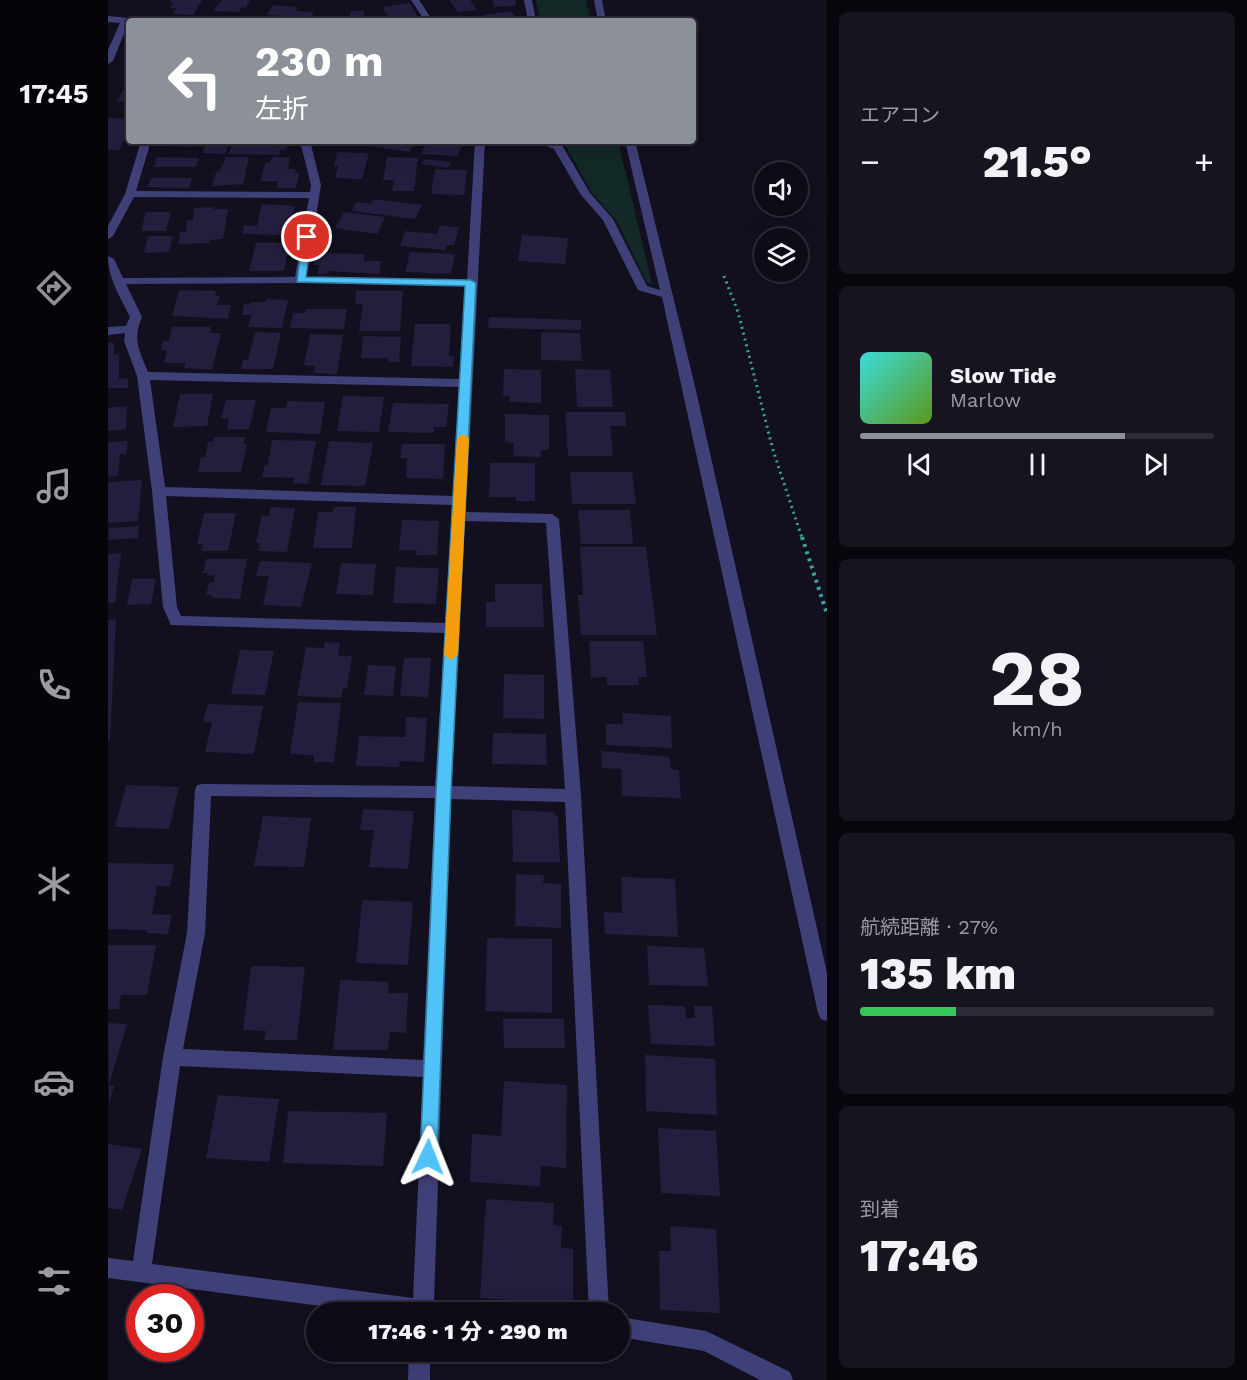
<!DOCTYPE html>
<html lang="ja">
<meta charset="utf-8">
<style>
body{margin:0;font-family:"Work Sans","Noto Sans JP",sans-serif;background:#171420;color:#f1f3f6;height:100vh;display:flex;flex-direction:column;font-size:22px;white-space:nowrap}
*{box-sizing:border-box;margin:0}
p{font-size:20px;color:#9b9ba1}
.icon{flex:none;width:33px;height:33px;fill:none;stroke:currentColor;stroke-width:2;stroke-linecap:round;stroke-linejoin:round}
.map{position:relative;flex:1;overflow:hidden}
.panel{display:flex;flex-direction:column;gap:12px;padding:12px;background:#08060d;width:420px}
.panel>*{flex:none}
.guide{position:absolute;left:18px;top:18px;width:570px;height:126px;border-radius:6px;box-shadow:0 6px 24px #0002,0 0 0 2px #2e2b36;background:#8c9099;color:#fff;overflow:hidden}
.fabs{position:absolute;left:646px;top:162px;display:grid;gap:12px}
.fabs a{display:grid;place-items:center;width:54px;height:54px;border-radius:50%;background:#0e0b17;box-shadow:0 6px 24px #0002,0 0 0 2px #2e2b36;font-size:30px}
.speed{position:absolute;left:18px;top:1284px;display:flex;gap:12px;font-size:30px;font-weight:700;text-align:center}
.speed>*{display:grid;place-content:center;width:78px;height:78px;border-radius:50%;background:#0e0b17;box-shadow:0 6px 24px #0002,0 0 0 2px #2e2b36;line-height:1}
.speed .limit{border:9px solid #d22;background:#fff;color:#111}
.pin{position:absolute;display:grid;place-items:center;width:51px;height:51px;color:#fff;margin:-26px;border:3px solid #fff;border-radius:50%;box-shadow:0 2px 6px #0007}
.me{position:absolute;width:66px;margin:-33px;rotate:2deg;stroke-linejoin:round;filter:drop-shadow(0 0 4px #0008)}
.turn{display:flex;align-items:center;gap:21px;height:126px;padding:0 30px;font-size:27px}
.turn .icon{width:78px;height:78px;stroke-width:2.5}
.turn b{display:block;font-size:42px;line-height:51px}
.big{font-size:45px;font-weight:800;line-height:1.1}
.panel .card{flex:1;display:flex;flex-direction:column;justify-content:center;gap:9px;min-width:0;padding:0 21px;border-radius:9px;background:#171420}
.panel .dial{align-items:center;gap:0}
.dial b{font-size:78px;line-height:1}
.song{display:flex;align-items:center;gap:18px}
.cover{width:72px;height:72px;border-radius:9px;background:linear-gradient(135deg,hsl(180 70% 55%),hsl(90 70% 35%))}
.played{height:6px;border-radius:3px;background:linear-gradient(90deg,#8c9099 75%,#2e2b36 75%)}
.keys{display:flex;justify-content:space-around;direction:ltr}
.heat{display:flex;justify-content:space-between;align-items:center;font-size:33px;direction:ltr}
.charge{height:9px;border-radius:4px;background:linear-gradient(90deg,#34c759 27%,#2e2b36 0)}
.trip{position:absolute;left:198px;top:1302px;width:324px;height:60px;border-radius:30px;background:#0e0b17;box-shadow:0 6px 24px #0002,0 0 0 2px #2e2b36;font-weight:800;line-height:60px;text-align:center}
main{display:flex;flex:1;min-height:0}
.tabs{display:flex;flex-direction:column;width:108px;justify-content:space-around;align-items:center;background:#060409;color:#9b9ba1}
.tabs .icon{width:42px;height:42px}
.tabs .current{color:#8c9099}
.tabs b{font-size:27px;color:#f1f3f6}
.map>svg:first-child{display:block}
</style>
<main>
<nav class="tabs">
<b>17:45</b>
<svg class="icon current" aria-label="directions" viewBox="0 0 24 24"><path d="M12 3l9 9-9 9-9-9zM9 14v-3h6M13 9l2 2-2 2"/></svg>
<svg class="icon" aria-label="music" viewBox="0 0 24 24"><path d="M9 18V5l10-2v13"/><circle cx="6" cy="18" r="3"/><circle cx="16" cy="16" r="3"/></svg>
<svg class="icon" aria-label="phone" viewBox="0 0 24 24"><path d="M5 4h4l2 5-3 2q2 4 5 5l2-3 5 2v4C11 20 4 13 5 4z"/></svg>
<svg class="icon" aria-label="climate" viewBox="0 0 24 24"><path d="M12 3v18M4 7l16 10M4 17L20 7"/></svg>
<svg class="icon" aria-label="car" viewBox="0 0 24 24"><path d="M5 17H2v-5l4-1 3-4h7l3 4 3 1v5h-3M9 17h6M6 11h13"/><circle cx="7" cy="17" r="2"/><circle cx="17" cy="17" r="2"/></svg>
<svg class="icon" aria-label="filters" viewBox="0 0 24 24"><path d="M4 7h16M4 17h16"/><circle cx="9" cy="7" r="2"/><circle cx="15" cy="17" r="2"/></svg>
</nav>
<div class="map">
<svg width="719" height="1380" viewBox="0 0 719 1380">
<rect width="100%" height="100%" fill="#120f1f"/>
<g fill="#132927">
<polygon points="428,0 478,0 483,21 432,21"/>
<polygon points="455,141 510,141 544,284 539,283 509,221 484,193"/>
</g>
<g fill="#231e3e">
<polygon points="63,0 94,0 85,15 65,14 68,8 62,8 66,3 62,3"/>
<polygon points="114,0 142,0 138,8 134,7 131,12 105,11"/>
<polygon points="341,0 362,0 369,10 350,12"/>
<polygon points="385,0 407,0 408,6 386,7"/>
<polygon points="302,3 309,16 282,19 274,7"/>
<polygon points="165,5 190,7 188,11 206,12 201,21 175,19 177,16 159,15"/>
<polygon points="243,11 257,11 254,21 240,21"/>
<polygon points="403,11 411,21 380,21 375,15"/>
<polygon points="21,80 21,102 9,101"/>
<polygon points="0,118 21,119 21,136 18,135 11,150 0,150"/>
<polygon points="63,141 91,141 89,147 61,146"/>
<polygon points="99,141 122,141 117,154 94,153"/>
<polygon points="132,141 140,142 183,141 178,150 172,150 171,155 121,154 124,144 131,145"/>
<polygon points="271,141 308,141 301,152 267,147"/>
<polygon points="319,141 356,141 349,156 313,154"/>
<polygon points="229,152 261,153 254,179 227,178 230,166 226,166"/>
<polygon points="49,157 91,158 88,167 46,167"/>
<polygon points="118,157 141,157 135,184 104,186 108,172 111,172"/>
<polygon points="164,157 182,157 180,169 188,169 187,173 191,173 188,188 169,188 170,181 153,181 157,163 162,163"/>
<polygon points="279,157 310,158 306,191 284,191 286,180 275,180"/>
<polygon points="317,159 343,162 340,168 313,164"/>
<polygon points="327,169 359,170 356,195 323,194"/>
<polygon points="43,178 84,178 81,188 40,187"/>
<polygon points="266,199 314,205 307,219 244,211 248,202 263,204"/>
<polygon points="154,204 187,206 181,235 134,234 136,225 149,226"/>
<polygon points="105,207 105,209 120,209 115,239 102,240 101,243 70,244 72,232 78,232 79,220 85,220 86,208"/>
<polygon points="38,212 63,212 58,231 33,231"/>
<polygon points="236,212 277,217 269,234 227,228"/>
<polygon points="332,226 351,227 346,245 339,245 337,250 292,246 297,231 329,234"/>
<polygon points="414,235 460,238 457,264 410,261"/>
<polygon points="40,236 65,236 61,252 36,253"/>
<polygon points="148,243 182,243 176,271 141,271"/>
<polygon points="302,252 347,254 343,274 297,272"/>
<polygon points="207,253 257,254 256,261 273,261 271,274 219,271 219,274 210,274 211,265 205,265"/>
<polygon points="71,290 108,291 107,296 112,296 109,305 123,305 120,319 64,316"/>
<polygon points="248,291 295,291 292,331 251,331 255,304 247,304"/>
<polygon points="158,299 180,300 174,328 140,327 143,315 134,315 136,304 142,305 143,302 157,302"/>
<polygon points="198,309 239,309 236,329 182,328 185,313 197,313"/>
<polygon points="381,317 473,320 473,330 380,328"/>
<polygon points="307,324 343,324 341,356 346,356 345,367 303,366"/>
<polygon points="64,327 103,327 102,333 113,333 104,370 76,368 78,363 56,363 59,350 53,350 55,341 61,341"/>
<polygon points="147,332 173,333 165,369 133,369 135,360 140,360"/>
<polygon points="433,332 472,333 474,361 433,360"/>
<polygon points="202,334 235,335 229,374 206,373 207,366 196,365"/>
<polygon points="255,336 293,337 291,362 280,362 281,358 253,358"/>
<polygon points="0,343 6,343 6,355 11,354 11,379 20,378 20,388 0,388"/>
<polygon points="396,369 433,370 433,403 401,402 402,396 395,396"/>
<polygon points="467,369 502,370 505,407 469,407"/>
<polygon points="72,394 105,394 99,426 65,427"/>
<polygon points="235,396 276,397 271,432 229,431"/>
<polygon points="118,400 148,400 141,429 119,429 121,419 113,418"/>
<polygon points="179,401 217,402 212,434 158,432 163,408 178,408"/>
<polygon points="285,403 341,404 338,427 326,427 326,433 280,432"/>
<polygon points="19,406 18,429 0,431 0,408"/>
<polygon points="457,412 517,412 518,426 502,426 505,456 460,456"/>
<polygon points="397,414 441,415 441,450 433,450 433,457 405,456 406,443 397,442"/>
<polygon points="106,437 137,437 136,444 139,444 133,472 90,472 93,457 97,457 100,442 105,442"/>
<polygon points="164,440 208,441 200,484 185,483 186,478 154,477 157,465 160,465"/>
<polygon points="20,441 18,454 12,454 10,476 0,477 0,442"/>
<polygon points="221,441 265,443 257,486 213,485"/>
<polygon points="294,444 337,444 335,479 298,478 299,458 292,458"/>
<polygon points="382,463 427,463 427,501 408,501 408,497 381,497"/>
<polygon points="462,472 524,472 528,504 464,504"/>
<polygon points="34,480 30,521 0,523 0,482"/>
<polygon points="162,507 187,508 179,552 150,551 152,543 148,543 154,515 161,516"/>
<polygon points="226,507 248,507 244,548 205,548 210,512 225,512"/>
<polygon points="470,510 522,510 525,544 473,544"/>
<polygon points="96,513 128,513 120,551 93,551 95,544 89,544"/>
<polygon points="294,520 331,521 329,555 308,555 309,550 291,550"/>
<polygon points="31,526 30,538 0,540 1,528"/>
<polygon points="472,547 538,547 549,635 473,635 470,595 475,595"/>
<polygon points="13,553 7,603 0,603 0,554"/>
<polygon points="98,559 139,559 132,599 103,598 104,595 98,595 101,583 105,583 107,575 99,576 100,573 95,573"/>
<polygon points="152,561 204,563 193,607 155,605 161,576 148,576"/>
<polygon points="233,563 268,564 265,595 228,594"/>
<polygon points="288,567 331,568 328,604 285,603"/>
<polygon points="24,579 48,579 43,604 19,605"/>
<polygon points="387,584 434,584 436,627 378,627 378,602 387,602"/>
<polygon points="8,619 2,741 0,741 0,620"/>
<polygon points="481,641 535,641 539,677 530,677 531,685 499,685 499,677 483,678"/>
<polygon points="217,642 232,643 230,656 244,656 239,688 235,688 233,698 189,696 198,647 216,648"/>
<polygon points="132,650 166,651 157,695 123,694"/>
<polygon points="296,658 323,658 320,697 292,696"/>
<polygon points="260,665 288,666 285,696 256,695"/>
<polygon points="396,674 436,675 436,719 395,718"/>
<polygon points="190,702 233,703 226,762 206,762 206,755 182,754"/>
<polygon points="100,704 155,706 146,754 97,752 104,722 95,722"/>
<polygon points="515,713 563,716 564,748 498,745 498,724 515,724"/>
<polygon points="298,717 319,718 316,762 292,761 291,767 248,766 251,736 297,737"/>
<polygon points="385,733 438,734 439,765 384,764"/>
<polygon points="493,751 562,757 563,769 571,770 573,798 514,796 513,769 494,768"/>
<polygon points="18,785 71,787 61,829 7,827"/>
<polygon points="255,809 306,811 300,869 261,867 266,830 252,830"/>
<polygon points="404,810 445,812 450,818 452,862 405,862"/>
<polygon points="155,816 203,818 196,867 146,866"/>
<polygon points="0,863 66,864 62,886 49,886 44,914 64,915 60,934 39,933 39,930 0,929"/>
<polygon points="408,874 436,875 435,883 453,884 453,928 407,926"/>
<polygon points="513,877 567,879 570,937 497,934 496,912 514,913"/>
<polygon points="254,900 305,902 300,965 248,963"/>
<polygon points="379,938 444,939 444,1013 377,1011"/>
<polygon points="0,945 48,945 39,995 13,995 11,1009 0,1009"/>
<polygon points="539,946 596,948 600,986 541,985"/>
<polygon points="143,966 197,967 189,1040 156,1040 158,1031 135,1030"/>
<polygon points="232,980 281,982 280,993 300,993 298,1033 282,1032 280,1050 225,1050"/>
<polygon points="540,1005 577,1006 578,1018 587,1018 586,1006 604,1006 607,1046 543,1044"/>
<polygon points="395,1019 456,1019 457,1048 396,1048"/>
<polygon points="0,1023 19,1024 1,1085 6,1086 1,1104"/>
<polygon points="537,1055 607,1059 609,1115 538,1111"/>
<polygon points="396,1081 459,1085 458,1168 433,1166 432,1186 362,1182 364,1134 393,1136"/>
<polygon points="110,1095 171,1099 161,1162 98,1158"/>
<polygon points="180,1111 279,1113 275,1166 175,1163"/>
<polygon points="550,1128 608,1131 612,1196 553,1193"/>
<polygon points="0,1144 34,1149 14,1210 0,1208"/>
<polygon points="378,1199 446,1203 445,1225 454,1226 453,1248 465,1249 465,1299 458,1304 372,1298"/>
<polygon points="562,1226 608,1229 612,1313 552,1310 551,1251 563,1251"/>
</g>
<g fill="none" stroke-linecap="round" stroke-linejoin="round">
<polyline stroke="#3ca59b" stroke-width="3" stroke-dasharray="2 4" stroke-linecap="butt" points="616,276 630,312 665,450 694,538"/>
<polyline stroke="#3ca59b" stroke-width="4" stroke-dasharray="3 4.5" stroke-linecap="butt" points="694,537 719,614"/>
<g fill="#404079" fill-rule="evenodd">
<polygon points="303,0 311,0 325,21 317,21"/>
<polygon points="416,0 424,0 428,21 420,21"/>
<polygon points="486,0 494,0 498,21 490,21"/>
<polygon points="0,16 21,18 25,21 21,21 5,61 0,64 0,50 12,23 0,22"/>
<path d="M33,141h10l-15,50 174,1 1,-7 -11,-44h10l11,44 -15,92 161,3 8,-139h10l-19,371 86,2 7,5 22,277 28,516h-20l-24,-510 -114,-3 -17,502 14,4 3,7h-84l-259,-34v-20l25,3 30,-204 24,-124 8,-143 2,-5 6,-1 232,2 10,-153 -274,-8 -8,-18 -11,-116 -15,-115 -13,-35 1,-8 -17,2v-8l18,-1 4,-9c-10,-21 -22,-38 -22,-61l6,3 9,19 172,-1 14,-79 -175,-1 -21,39 -5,3v-13l17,-32zM192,283l166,3 -6,93 -312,-7c-9,-22 -16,-32 -6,-55l-16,-33zM42,380l310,7 -7,109 -288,-9zM58,496l287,9 -8,118 -264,-7 -4,-9zM357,521l81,2 19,266 -114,-3zM103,796l224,2 -12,262 -240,-11 22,-116zM72,1066l243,11 -10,221 -261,-34z"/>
<polygon points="427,141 442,141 454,145 482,193 505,219 539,286 552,290 517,141 527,141 586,382 719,973 719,1021 713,1019 710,1013 554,297 530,290 495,220 473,195 446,149"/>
<polygon points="512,1317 598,1331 682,1372 685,1380 652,1380 596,1351 512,1337"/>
<polygon points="301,1352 322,1352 322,1380 300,1380"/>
</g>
</g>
<polygon fill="#4fc3f7" stroke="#337fa1" stroke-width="1.5" points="199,234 204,237 198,277 363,280 368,283 343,792 329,1157 327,1163 320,1166 314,1163 312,1157 328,792 357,286 189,282 194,237"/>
<polygon fill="#f59e0b" points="355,434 361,438 350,655 343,660 336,655 349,438"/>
</svg>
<div class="fabs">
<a><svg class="icon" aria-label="sound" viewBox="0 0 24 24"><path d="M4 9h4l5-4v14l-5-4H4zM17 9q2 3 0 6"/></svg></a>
<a><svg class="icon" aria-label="layers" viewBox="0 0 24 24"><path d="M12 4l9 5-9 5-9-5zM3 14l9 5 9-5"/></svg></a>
</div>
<div class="speed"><div class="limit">30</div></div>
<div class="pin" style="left:199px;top:237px;background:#d93025"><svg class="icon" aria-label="arrive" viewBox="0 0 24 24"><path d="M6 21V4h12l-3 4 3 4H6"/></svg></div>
<svg class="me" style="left:320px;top:1157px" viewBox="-20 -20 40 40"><path d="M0-17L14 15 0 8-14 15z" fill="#4fc3f7" stroke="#fff" stroke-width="4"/></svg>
<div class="trip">17:46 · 1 分 · 290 m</div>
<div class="guide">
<div class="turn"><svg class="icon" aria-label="left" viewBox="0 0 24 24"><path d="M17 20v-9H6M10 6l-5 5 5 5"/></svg><div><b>230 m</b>左折</div></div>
</div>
</div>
<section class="panel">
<div class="card"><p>エアコン</p>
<div class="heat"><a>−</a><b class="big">21.5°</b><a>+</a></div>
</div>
<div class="card">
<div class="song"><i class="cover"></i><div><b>Slow Tide</b><p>Marlow</p></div></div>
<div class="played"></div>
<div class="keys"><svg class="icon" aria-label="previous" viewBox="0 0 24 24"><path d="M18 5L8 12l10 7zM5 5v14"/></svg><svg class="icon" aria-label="pause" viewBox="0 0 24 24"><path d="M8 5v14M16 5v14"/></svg><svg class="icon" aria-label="next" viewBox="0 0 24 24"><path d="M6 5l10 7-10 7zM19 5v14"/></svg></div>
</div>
<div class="card dial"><b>28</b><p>km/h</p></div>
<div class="card"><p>航続距離 · 27%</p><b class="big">135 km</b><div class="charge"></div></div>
<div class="card"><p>到着</p><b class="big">17:46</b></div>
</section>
</main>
